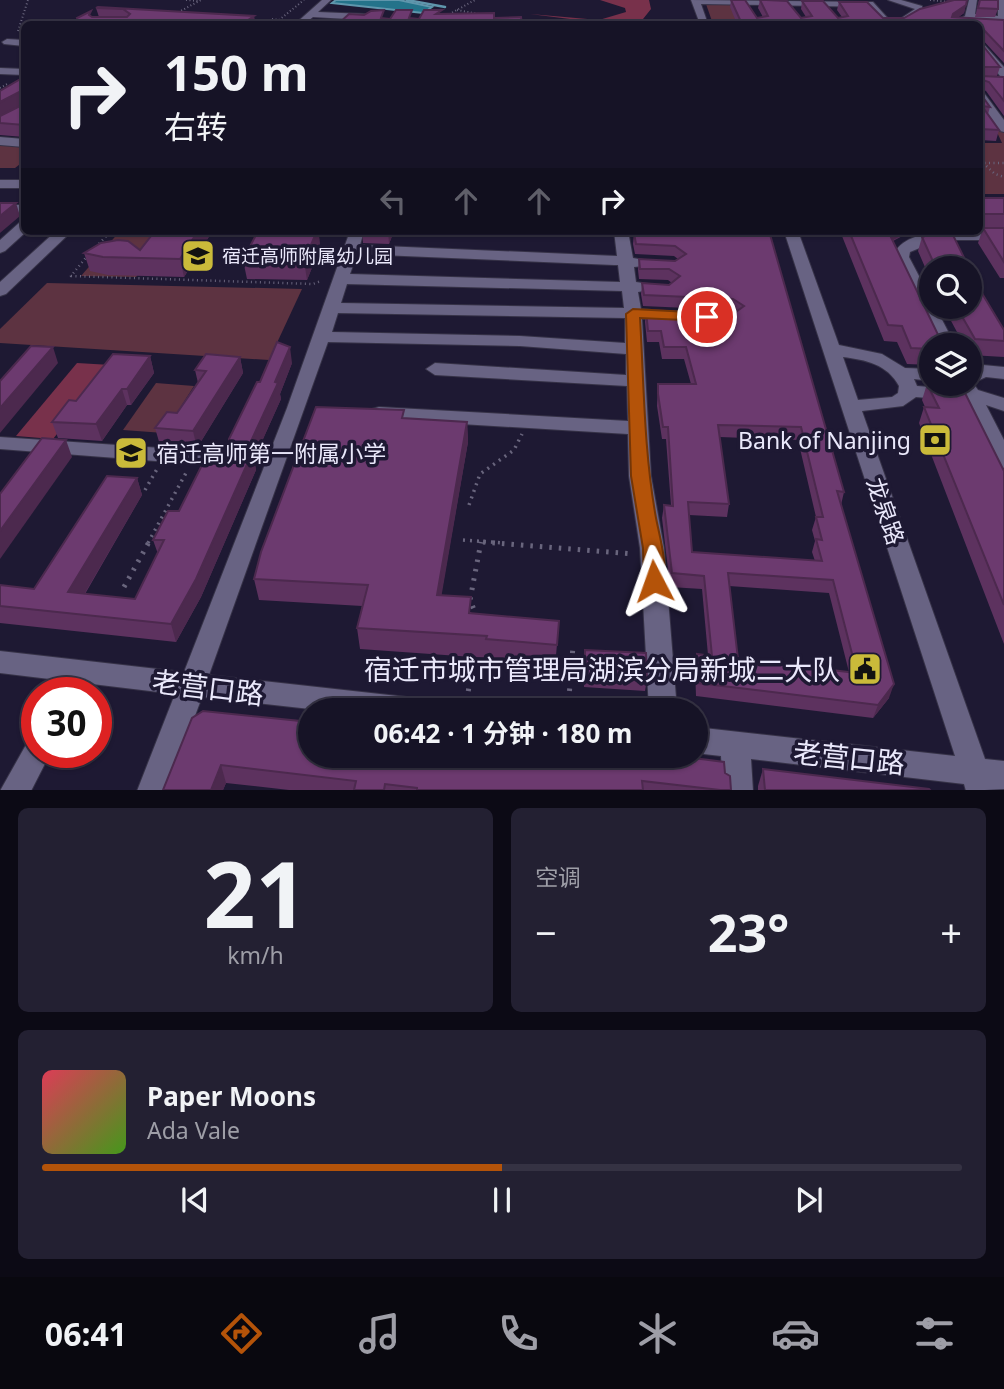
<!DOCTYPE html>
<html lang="zh">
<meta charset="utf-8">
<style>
body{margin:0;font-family:"Noto Sans","Noto Sans SC",sans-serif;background:#232032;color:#f1f3f6;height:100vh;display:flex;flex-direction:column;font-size:26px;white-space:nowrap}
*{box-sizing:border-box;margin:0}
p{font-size:23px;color:#9e9ea7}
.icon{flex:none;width:38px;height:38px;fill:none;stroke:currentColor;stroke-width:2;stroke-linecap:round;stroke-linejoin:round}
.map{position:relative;height:790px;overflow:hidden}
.panel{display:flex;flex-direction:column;gap:18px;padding:18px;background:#0c0a15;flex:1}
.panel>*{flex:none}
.hud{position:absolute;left:21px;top:21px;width:962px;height:214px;border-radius:10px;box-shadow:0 2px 5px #0004,0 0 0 2px #353243;background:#161326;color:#f1f3f6;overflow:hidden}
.buttons{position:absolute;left:919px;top:256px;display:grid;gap:14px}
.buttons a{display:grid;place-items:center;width:63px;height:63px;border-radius:50%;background:#161326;box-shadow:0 2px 5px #0004,0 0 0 2px #353243;font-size:35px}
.speed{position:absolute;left:21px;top:677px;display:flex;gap:14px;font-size:35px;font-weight:700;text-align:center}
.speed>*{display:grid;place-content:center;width:91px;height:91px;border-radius:50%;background:#161326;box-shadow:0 2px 5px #0004,0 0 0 2px #353243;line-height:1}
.speed .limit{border:10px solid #d22;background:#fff;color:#111}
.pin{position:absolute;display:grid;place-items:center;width:60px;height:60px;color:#fff;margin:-30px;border:4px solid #fff;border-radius:50%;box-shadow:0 2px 7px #0007}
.me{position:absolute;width:77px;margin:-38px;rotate:356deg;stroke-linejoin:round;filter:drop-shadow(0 0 5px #0008)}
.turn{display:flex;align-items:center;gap:24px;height:147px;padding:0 28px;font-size:32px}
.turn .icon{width:91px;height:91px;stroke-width:2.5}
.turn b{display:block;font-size:49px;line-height:60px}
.lanes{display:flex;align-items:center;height:66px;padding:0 28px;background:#0003;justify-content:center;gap:35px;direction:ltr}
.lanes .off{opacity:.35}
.big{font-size:52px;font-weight:700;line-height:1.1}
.panel .widget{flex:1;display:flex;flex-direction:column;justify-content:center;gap:10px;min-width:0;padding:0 24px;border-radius:10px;background:#232032}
.panel .dial{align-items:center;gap:0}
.dial b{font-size:91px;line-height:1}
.song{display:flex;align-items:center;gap:21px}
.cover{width:84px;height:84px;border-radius:10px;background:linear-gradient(135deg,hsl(350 70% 55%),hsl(100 70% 35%))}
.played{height:7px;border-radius:4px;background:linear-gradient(90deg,#b45309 50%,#353243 50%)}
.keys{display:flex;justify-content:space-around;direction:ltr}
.heat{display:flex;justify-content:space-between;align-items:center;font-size:38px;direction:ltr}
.panel .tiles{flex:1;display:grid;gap:18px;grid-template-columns:1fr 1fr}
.widget:last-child{grid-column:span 2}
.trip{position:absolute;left:298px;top:698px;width:410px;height:70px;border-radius:35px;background:#161326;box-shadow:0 2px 5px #0004,0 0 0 2px #353243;font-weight:700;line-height:70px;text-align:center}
.dock{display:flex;height:112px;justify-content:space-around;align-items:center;background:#09080f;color:#9e9ea7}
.dock .icon{width:49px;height:49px}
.dock .selected{color:#b45309}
.dock b{font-size:32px;color:#f1f3f6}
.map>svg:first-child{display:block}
</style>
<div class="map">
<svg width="1004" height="791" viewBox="0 0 1004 791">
<rect width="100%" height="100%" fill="#1e1933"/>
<g fill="#5d3341">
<polygon points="706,4 737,4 752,24 713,24"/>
<polygon points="996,130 1004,131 1004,194 980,194 980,143 1002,143"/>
<polygon points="0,145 24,147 24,161 15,168 0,168"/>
<polygon points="120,231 171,231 136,277 81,276"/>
<polygon points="47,283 302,289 269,360 0,343 0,329"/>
<polygon points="156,383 194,386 164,433 123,430"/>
</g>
<g fill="#78314b">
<polygon points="600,0 649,0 651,9 639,24 592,24 594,22 530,14 599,20 626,12 625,8"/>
<polygon points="77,363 111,365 53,439 16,436"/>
</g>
<polygon fill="#24738a" stroke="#5f96ac" stroke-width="2" points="336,0 399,0 432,7 423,13 332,3"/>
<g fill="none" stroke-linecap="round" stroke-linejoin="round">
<polyline stroke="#5f96ac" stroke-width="2.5" points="407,0 445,7"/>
<defs>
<g id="minor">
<polygon points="322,0 331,0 318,12 365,14 369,17 365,20 313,17 304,24 295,24"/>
<polygon points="691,0 873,2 893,24 885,24 871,7 701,4 708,24 700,24"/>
<polygon points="888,0 901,0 922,6 923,12 904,24 897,24 897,21 915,9"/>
<polygon points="969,0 977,0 975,14 998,16 998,0 1004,0 1004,22 972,19 962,24 949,24 965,16"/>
<polygon points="7,39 24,40 24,46 4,44 2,42"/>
<polygon points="980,40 1004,67 1004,77 1000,76 980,49"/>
<polygon points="0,68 24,69 24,75 0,74"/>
<polygon points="980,92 984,93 1004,120 1004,132 1000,131 980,103"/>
<polygon points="0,137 24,139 24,147 0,145"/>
<rect x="0" y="180" width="24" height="8"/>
<rect x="0" y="205" width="24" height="8"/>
<polygon points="24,222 24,231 27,231 5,251 0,253 0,240 19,223"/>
<polygon points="56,231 72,231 6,294 0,296 0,282"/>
<path d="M350,231h14l-4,14 257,11 -3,-25h14l5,27 11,2 2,3 -2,3 -10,1 2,15 13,2 2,3 -2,3 -11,2 3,17 11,1 3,4 -3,4 -10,1 9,157 13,72 13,162h-28l-9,-162 -11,-72 -1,-42 -249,-15 -7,-2 -3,-4 3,-4 7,-2 249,14 -1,-35 -192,-11 -9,-6 9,-6 191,12v-21l-106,-8 -192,-4 -119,333 207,23 10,4 4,8h-111l-117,-13 -35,94h-30l38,-97 -83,-10 -5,9h-28l7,-12 -66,-8v-22l184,21 103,-264zM357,254l257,11h4l2,17 -270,-8zM347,284l275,7 2,17 -283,-5zM338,313l287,5v25l-105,-7 -188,-4z"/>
<path d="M784,231h14l41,114 43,9 23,14 26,1v12l-17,-2 3,7 41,3 2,-6h10v-12l13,-6 21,2v12l-18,-2 -13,6 5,7 26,8v13l-18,-6 18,35v28l-7,-2 -4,-5 -29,-60 -48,-4 -13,9 -41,5 123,348 19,2v28l-38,2 -2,-7 -213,-25 2,32h-30l-2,-35 -26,-3v-26l260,29zM843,357c23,3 44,7 56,29l-1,7 -6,4 -34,3z"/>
<path d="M939,231l65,1v8h-65l-29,12 -1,5 22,42v7h4l20,39h-18l-44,-88c6,-19 28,-22 46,-26z"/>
<polygon points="0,437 220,452 227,454 231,459 227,464 220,466 0,449"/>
<polygon points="37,739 37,752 51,752 31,791 0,791 27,743"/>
</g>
</defs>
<use href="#minor" stroke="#363247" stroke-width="2"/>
<g stroke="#69657d" stroke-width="2" stroke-dasharray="1 2.5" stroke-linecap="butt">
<polyline points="186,0 198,1"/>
<polyline points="930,0 949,2"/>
<polyline points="457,10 479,14"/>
<polyline points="175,14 201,0"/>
<polyline points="446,16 475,0"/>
<polyline points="272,19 280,20"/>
<polyline points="279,20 304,0"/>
<polyline points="518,21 539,24"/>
<polyline points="18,31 28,0"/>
<polyline points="0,88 7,84"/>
</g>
<g stroke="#69657d" stroke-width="2.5" stroke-dasharray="1 3.5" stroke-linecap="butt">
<polyline points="980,163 1004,163"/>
<polyline points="983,163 995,174 1004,177"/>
<polyline points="96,247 111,231"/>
<polyline points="88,255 71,276 313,284 321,281"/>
</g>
<g stroke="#69657d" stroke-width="3.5" stroke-dasharray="2 5" stroke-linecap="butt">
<polyline points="145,490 157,469"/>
<polyline points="469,505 480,474 514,450 522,434"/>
<polyline points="463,540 504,543"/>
<polyline points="148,543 187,471"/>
</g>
<g stroke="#69657d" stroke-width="5" stroke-dasharray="2.5 7" stroke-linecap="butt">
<polyline points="483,542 633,554"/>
<polyline points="124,587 149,542"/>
<polyline points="477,617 470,600 481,542"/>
<polyline points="466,710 473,653"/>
<polyline points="568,710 573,646"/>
</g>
<use href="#minor" fill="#686383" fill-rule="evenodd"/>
</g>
<g fill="#5d325f" fill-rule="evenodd">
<polygon points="731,0 757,18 763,17 758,8 760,0 801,18 806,17 801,9 802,1 838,18 842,17 837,10 839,2 883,18 904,18 951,1 944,0 967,0 964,13 957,18 1004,20 1004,63 980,37 980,42 1000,67 997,76 981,76 1004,77 1004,116 986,91 981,89 980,93 990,107 988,114 999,130 996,141 980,140 980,24 737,24 730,7"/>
<polygon points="979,0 998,0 998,9 995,17 975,17"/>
<polygon points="96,8 254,16 255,24 78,24 77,18 99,17"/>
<polygon points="24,77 24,137 0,135 0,116"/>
<rect x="980" y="198" width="24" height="30"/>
<polygon points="983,228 1004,228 1004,278 1000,278 978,243"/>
<polygon points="155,231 221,231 219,235 210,235 184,277 108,275 90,271 84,253 140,250"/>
<polygon points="258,231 321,231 319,236 320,248 307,280 247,279 243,260"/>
<polygon points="362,231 394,231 389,244 363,243"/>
<path d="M668,231h101l75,261 -3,13 48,193 -16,20 -177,-22 -1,-29 2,-13 11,1 -6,-66 -32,-2 -8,-69 2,-13h7l-5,-66h-4l-5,-33 1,-22h33l-7,-25h-22l-3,-17h-12l-2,-20 1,-12 87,4 2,-1 -4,-3 -88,-4 -2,-12 1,-11 27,2 3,-2 -4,-3 -29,-1 -1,-9 1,-11 36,2 3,-2 -4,-3 -39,-2 -2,-10 1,-11 35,1zM720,437l78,3 18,77 -4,13 3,11 -3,11 3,9 -123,-9 -3,-37 38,2 2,-13zM729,586l100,7 20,79 -111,-13z"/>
<polygon points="840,231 926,231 911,236 910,232 893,241 931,345 931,365 907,364 897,342 884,341"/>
<polygon points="922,237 969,268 931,268 931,281 918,251"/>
<polygon points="983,295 1004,330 1004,357 970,355 970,345 964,345 943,306 970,306"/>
<polygon points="150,356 154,373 131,405 127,405 102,441 58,438 52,422 76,401"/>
<polygon points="240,357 243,373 197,448 160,445 155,428 177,413 198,383 195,370"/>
<polygon points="292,363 280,394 281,399 254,459 256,470 201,597 176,642 0,623 0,585 34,589 137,478 142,495 85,594 135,599 158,554 153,540 179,511 229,444 260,382"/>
<polygon points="927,384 1004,471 1004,644 919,423 924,407 925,407 922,400"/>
<polygon points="404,418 467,422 468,442 441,595 472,613 559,621 555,667 487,660 487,658 360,649 357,628 362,606 259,600 254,579"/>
<polygon points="585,650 647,679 645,691 584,687"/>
<polygon points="192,718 725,773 731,790 289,790 226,783 223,790 163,790"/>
<polygon points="763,769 930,790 758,790 758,786"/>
</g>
<g fill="#4c294e">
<polygon points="966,5 964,13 951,22 953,14"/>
<polygon points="254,16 255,24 242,24"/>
<polygon points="19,92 23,104 0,116 0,102"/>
<polygon points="16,203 20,216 0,233 0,216"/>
<polygon points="198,231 209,231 210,235 184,277 180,259"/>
<polygon points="311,231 321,231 319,236 320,248 307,280 304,261"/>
<polygon points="388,231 394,231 389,244"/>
<polygon points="888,231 910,231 884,245"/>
<polygon points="913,231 926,231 911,236"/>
<polygon points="53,347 58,363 0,433 0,408"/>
<polygon points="290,347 292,363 280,394 281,399 254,459 256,470 201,597 176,642 171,624 246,452"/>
<polygon points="150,356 154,373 131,405 127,389"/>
<polygon points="240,357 243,373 197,448 193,431"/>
<polygon points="122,389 127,405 102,441 96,424"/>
<polygon points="467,422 468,442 438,616 437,595"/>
<polygon points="66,440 72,457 0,559 0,531"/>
<polygon points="137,478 142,495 75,610 68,592"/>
<polygon points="894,684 889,698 873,718 878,705"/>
<polygon points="221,765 226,783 223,790 211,790"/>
</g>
<g fill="#6c3a6f" stroke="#4c294e" stroke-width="2" fill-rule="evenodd">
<polygon points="731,0 745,0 757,18 768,16 760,0 766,0 787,1 801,18 812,16 802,1 823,1 838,18 848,16 839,2 867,2 883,18 904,18 920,9 954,0 967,0 966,5 953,14 952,17 1004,20 1004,51 983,29 980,31 980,24 742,24"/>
<polygon points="980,0 998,0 998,9 978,8"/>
<polygon points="98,7 254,16 242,24 80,24 77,18 91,11 89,15 92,17 127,17 130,14 123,9 96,8"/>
<polygon points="384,10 381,18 390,19 396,10 412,10 409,18 419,19 424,10 442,10 436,14 494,13 494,18 521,17 522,24 338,24 349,14 364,15 371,11"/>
<polygon points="980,35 980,42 1000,67 981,67 981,76 1004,77 1004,101 989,82 983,80 980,82 980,93 990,107 982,106 999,130 980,129"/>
<polygon points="24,77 24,125 0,123 0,116 22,105 23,93 19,92 0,102 0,91"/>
<rect x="980" y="198" width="24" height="16"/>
<polygon points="0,203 16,203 0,216"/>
<polygon points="983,228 1004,228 1004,262"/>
<polygon points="155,231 198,231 180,259 103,257 84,253 101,243 118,240 128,241 140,250"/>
<polygon points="258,231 317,231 304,261 243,260"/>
<path d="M673,231h96l75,261 -7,-1 57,193 -16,21 -180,-22 -1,-29 15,2 -8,-80 -32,-3 -8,-68 9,1 -5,-79h-5l-5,-33v-10h38l-10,-37h-22l-3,-16h-13l-2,-21 87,4 11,-8 -11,-7 -89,-4 -2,-12 27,2 11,-9 -11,-7h-29l-1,-10 36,2 11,-7 -11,-8 -39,-2 -2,-11 40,1zM718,425l83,2 22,90h-7l6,23 -6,-1 6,22 -130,-9 -4,-50 41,2zM728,573l105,7 24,93 -119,-14z"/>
<polygon points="849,231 888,231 943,345 931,345 931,349 911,348 902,326 888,325"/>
<polygon points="941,231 951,231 969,268 936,268 922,237"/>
<polygon points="970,268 983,295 1004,330 1004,341 975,339 956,306 970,306"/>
<polygon points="277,342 290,347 275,382 278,383 246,452 252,453 196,579 171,624 0,606 0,585 34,589 107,476 137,478 68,592 135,599 164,540 153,540 168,511 179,511 209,451 223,451 229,444 229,439 257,382 260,382"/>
<polygon points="31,346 53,347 0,408 0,381"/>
<polygon points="113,354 150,356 127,389 122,389 96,424 52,422 69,400 76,401"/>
<polygon points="206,354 240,357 193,431 155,428 167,412 177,413 206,371 195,370"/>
<polygon points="927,384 962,387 1004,471 1004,605 924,407 939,408"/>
<polygon points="316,407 404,410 402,418 467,422 437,595 471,597 469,613 559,621 557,645 486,639 487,636 357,628 368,585 254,579 261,552"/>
<polygon points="42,438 66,440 0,531 0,494"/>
<polygon points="585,650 646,653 647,679 585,675"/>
<polygon points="203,711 310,722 310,756 678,756 724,762 725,773 730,776 731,790 720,790 642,781 643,790 417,790 417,788 385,784 384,790 354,790 356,781 221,765 211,790 163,790 192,718"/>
<polygon points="763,769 929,789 930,790 765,790"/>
</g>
<path fill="#b45309" stroke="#753606" stroke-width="2" d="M633,309l74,4 7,4 -7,4 -67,-3c4,67 4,134 16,200 3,16 14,54 6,69l-8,2 -7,-2 -3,-6 -1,-33 -12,-72 -5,-162z"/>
<defs>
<symbol id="school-square" viewBox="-11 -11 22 22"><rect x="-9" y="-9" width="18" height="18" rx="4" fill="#caba3a" stroke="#1e1933"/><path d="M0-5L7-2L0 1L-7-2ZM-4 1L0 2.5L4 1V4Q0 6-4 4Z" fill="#111"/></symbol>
<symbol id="bank-square" viewBox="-11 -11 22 22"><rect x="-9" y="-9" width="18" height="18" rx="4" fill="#caba3a" stroke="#1e1933"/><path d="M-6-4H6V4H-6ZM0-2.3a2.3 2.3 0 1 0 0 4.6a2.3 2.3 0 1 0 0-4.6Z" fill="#111"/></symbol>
<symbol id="civic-square" viewBox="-11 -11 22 22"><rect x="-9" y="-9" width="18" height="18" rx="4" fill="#caba3a" stroke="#1e1933"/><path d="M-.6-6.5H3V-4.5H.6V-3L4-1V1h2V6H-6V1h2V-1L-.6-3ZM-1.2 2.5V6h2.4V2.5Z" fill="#111"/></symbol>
</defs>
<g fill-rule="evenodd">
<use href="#school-square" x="179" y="237" width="38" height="38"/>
<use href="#bank-square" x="916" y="421" width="38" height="38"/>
<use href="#school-square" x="112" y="434" width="38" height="38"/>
<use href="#civic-square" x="846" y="650" width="38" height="38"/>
</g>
<g text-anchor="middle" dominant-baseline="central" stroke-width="7" stroke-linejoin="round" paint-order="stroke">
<g font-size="19" fill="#eae8fb" stroke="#1e1933" text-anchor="start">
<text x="222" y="256">宿迁高师附属幼儿园</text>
</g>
<g font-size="23" fill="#eae8fb" stroke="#1e1933" text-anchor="end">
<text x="911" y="440">Bank of Nanjing</text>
<text x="156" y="453" text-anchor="start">宿迁高师第一附属小学</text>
</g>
<g font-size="23" fill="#eae8fb" stroke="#1e1933">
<text transform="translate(886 511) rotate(71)">龙泉路</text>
</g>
<g font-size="28" fill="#eae8fb" stroke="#1e1933" text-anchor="end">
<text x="840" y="669">宿迁市城市管理局湖滨分局新城二大队</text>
</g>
<g font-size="28" fill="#eae8fb" stroke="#1e1933">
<text transform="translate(208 687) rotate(7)">老营口路</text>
<text transform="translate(849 757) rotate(6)">老营口路</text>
</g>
</g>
</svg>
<div class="buttons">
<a><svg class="icon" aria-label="search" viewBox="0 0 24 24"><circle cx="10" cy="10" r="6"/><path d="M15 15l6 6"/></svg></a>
<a><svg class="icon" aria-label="layers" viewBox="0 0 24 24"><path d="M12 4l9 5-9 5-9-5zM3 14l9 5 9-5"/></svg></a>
</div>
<div class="speed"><div class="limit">30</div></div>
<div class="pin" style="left:707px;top:317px;background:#d93025"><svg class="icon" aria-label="arrive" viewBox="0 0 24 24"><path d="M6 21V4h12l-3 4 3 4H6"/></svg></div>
<svg class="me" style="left:654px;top:581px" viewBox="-20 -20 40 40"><path d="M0-17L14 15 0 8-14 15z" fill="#b45309" stroke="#fff" stroke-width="4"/></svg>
<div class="trip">06:42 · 1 分钟 · 180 m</div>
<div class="hud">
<div class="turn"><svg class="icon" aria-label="right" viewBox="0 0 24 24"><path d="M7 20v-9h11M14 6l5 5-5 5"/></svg><div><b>150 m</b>右转</div></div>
<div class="lanes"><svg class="icon off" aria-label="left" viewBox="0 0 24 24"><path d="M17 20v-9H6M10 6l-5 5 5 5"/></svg><svg class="icon off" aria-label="ahead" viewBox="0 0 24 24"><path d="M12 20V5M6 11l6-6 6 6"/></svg><svg class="icon off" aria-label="ahead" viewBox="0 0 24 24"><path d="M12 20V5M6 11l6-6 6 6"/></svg><svg class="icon" aria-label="right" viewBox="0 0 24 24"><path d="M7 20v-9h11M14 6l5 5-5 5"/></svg></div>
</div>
</div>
<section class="panel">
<div class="tiles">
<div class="widget dial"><b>21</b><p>km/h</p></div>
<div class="widget"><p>空调</p>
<div class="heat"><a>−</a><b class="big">23°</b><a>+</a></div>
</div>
<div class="widget">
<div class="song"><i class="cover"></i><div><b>Paper Moons</b><p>Ada Vale</p></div></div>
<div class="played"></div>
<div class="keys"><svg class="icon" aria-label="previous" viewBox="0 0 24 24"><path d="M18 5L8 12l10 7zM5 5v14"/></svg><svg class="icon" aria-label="pause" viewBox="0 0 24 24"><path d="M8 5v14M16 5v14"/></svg><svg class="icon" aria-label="next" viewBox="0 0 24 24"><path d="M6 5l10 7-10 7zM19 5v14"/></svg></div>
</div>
</div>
</section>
<nav class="dock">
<b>06:41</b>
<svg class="icon selected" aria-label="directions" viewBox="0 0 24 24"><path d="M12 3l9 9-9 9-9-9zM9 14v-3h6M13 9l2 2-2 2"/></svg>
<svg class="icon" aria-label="music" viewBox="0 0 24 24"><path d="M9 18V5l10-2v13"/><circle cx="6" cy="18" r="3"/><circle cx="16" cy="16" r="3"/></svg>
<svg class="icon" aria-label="phone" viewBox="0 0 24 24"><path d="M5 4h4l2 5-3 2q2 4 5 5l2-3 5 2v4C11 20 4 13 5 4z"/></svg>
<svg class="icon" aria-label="climate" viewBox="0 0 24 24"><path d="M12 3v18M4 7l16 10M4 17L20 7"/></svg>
<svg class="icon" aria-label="car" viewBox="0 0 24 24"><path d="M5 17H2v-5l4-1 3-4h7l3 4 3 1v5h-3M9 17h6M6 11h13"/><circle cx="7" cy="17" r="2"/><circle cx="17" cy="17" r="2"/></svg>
<svg class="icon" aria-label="filters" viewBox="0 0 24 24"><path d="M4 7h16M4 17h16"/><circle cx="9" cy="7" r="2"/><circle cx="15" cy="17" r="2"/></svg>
</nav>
